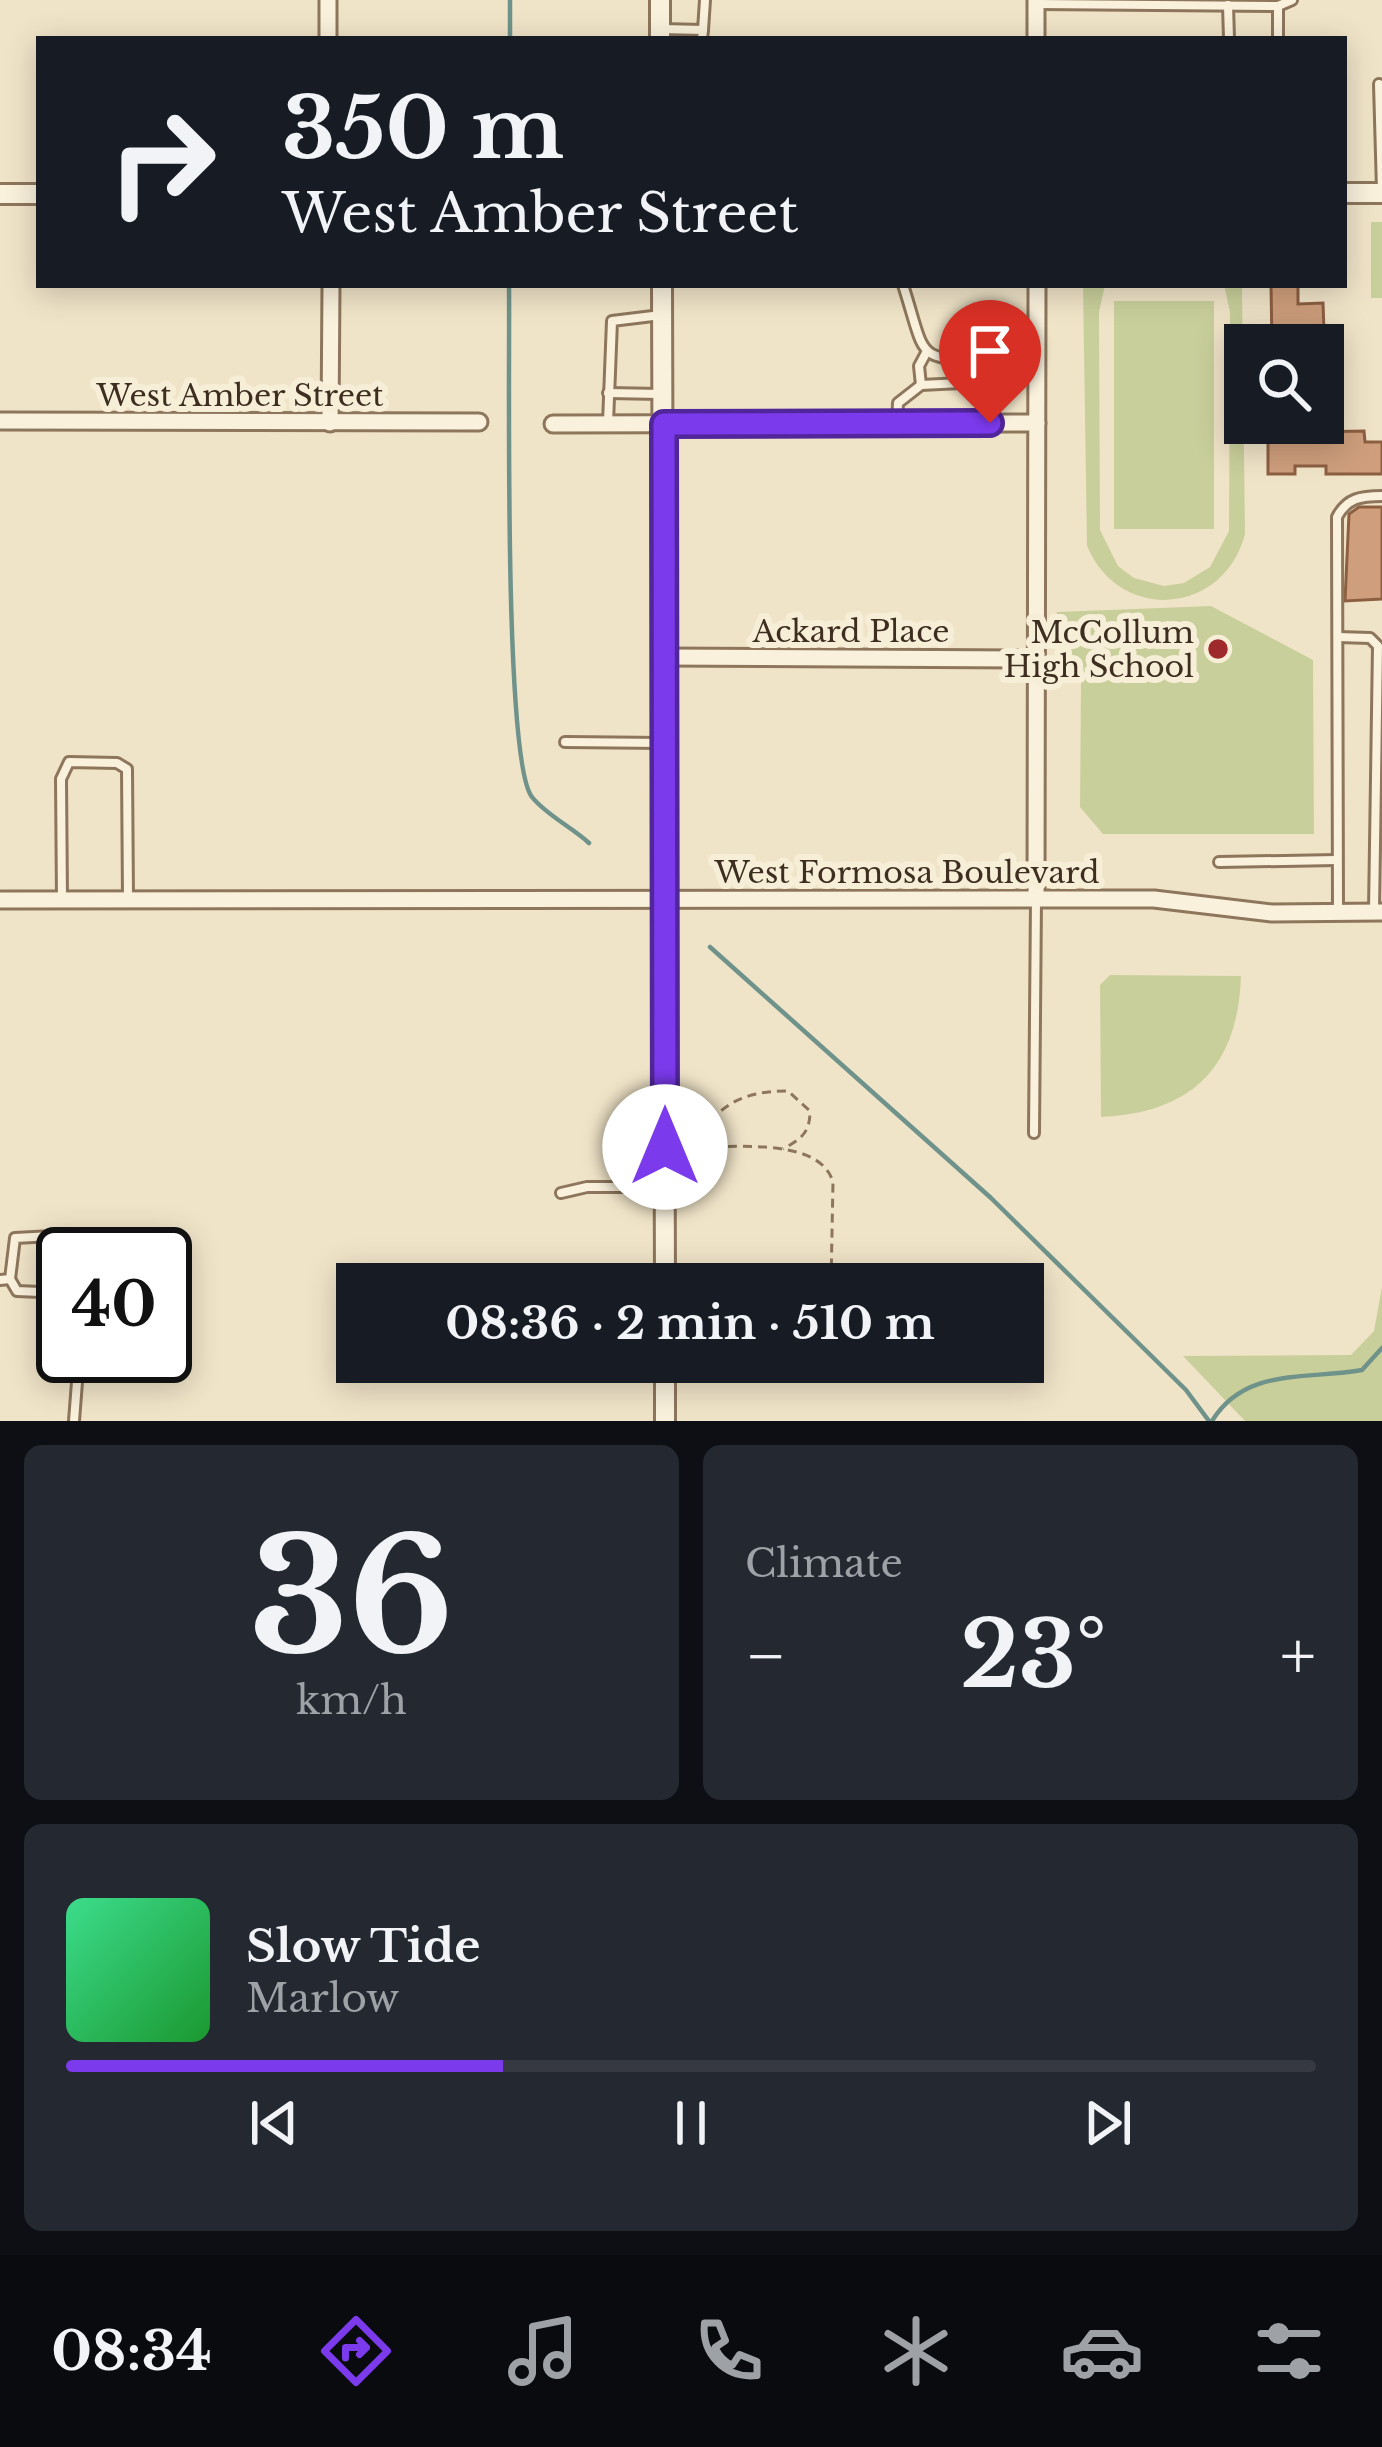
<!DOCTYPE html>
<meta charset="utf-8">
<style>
body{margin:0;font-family:"Libre Baskerville",serif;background:#242831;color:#f1f3f6;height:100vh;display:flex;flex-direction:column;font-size:45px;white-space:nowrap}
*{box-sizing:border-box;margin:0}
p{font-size:39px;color:#9ea1a6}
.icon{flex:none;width:66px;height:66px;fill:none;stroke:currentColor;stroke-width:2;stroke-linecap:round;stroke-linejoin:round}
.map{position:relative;height:1421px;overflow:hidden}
.drawer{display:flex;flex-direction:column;gap:24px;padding:24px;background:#0d0f14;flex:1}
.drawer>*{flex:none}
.guide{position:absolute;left:36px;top:36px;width:1311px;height:252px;border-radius:0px;box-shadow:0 6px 30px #0003;background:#171b24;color:#f1f3f6;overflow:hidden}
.controls{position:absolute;left:1224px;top:324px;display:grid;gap:24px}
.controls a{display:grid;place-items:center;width:120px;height:120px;border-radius:0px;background:#171b24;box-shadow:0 6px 30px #0003;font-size:60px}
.speed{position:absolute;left:36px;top:1227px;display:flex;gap:24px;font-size:60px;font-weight:700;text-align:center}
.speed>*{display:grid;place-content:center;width:156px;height:156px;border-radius:50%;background:#171b24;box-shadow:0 6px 30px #0003;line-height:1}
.speed .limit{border:6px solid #111;border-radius:18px;background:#fff;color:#111}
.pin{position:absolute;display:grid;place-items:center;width:102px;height:102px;color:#fff;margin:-123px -51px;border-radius:50% 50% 50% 0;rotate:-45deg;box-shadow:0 0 12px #0007}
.pin .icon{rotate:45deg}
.me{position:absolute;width:132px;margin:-66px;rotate:0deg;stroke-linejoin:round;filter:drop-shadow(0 0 9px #0008)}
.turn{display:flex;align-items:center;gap:42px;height:252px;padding:0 48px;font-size:54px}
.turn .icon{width:156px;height:156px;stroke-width:2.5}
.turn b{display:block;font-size:84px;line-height:102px}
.big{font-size:90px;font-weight:700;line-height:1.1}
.drawer .tile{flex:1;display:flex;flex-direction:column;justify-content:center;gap:18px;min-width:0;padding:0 42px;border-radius:18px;background:#242831}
.drawer .dial{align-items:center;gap:0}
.dial b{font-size:156px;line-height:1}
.song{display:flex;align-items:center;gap:36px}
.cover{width:144px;height:144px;border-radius:18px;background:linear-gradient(135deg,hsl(150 70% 55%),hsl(130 70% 35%))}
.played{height:12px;border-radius:6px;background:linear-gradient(90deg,#7c3aed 35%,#363941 35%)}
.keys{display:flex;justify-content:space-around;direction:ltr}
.heat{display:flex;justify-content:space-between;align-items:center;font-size:66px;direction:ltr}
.drawer .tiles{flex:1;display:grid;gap:24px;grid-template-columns:1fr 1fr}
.tile:last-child{grid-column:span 2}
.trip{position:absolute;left:336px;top:1263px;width:708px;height:120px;border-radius:0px;background:#171b24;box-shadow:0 6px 30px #0003;font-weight:700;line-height:120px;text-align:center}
.tab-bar{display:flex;height:192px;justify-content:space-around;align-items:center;background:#090b0e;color:#9ea1a6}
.tab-bar .icon{width:84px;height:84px}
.tab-bar .on{color:#7c3aed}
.tab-bar b{font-size:54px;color:#f1f3f6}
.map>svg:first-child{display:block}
</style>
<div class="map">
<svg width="1382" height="1421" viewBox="0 0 1382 1421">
<rect width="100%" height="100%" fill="#f0e4c8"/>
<g fill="#c9cf9b">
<rect x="1371" y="222" width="11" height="76"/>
<path d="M1083,285h22l-6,27 1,218 18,36 16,12 30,8 20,-3 26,-16 19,-36 1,-219 -6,-27 18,2 3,247c-21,81 -125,90 -158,12z"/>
<rect x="1114" y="301" width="100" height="228"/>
<polygon points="1211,606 1313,660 1314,834 1103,834 1080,807 1081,682 1056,681 1057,612"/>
<path d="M1110,975l131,1c-3,91 -49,137 -140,141l-1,-132z"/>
<polygon points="1382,1287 1382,1421 1245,1421 1183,1356 1351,1355 1374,1331"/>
</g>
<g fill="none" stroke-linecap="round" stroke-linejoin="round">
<g stroke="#6f938a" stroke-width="4.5">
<polyline points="510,39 510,0"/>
<path d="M509,285c1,73 -6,476 23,512 13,17 41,31 57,46"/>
<polyline points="710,947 991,1198 1186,1390 1209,1421"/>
<path d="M1212,1421c33,-54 94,-41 150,-51l20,-22"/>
</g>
</g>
<g fill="#cf9f7d" stroke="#8d5f41" stroke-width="3">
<polygon points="1271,285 1298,285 1298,304 1323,303 1324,331 1309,331 1309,345 1272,345"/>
<polygon points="1268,423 1309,423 1309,432 1364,431 1365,442 1382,442 1382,474 1326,474 1326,466 1295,466 1295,474 1268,474"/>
<polygon points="1359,507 1382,507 1382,599 1345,601 1349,514"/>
</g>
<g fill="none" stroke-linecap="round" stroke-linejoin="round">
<defs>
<g id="service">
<polyline points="1038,4 1278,6 1292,0"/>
<polyline points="1228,5 1229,39"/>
<polyline points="1278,6 1278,39"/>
<polyline points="661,29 703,30 702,39"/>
<polyline points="703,30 705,0"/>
<polyline points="1379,84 1382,190"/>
<path d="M903,285c25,77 9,75 97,74l1,16 34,-2"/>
<polyline points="921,385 919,366 926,353"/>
<polyline points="608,393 661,394"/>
<polyline points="608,423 612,321 661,315"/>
<polyline points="897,423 898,403 921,385 1001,381 1001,375"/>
<polyline points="1338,637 1370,638 1378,646 1374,911"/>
<polyline points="565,742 663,743"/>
<polyline points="1219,862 1337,860"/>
<polyline points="62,900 61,779 69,762 117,763 127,769 128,899"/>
<path d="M1338,911l-1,-394c10,-19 24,-21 45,-21"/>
<polyline points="1034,1133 1036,900"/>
<polyline points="561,1193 587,1187 663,1187"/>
<polyline points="10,1279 17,1291 63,1293"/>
<polyline points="0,1280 10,1279 15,1238 90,1234"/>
<polyline points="74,1421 79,1356"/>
</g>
<g id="minor">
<polyline points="328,0 328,39"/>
<polyline points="1036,0 1036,39"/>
<polyline points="0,421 479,422"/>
<polyline points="330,423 331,285"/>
<polyline points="553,424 1037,423"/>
<polyline points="665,657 1037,659"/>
<polyline points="1036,898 1037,285"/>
<polyline points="0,900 1154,899 1272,913 1382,912"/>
</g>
<g id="tertiary">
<polyline points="660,0 660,39"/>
<polyline points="1344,193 1382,193"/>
<polyline points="0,194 39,194"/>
<polyline points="662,285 665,1284"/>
<polyline points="665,1421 665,1362"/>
</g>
</defs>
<use href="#service" stroke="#8d765c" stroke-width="14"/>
<use href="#minor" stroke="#8d765c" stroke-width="21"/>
<use href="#tertiary" stroke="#8d765c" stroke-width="24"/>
<g stroke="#8d765c" stroke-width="3" stroke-dasharray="9 6" stroke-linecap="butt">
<path d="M694,1146c22,-41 48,-55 94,-55l22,20c0,22 -9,28 -27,38"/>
<path d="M683,1147c40,2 136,-13 150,35l-2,102"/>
<polyline points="1023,1357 1031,1357"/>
<polyline points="679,1375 861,1377 939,1362"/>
<polyline points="805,1375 818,1362"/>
</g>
<use href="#service" stroke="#faf1dc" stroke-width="8"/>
<use href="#minor" stroke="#faf1dc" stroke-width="15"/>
<use href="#tertiary" stroke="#faf1dc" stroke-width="18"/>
</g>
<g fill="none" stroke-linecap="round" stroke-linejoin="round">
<defs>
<polyline id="route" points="665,1147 664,424 990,423"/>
</defs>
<use href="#route" stroke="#51269a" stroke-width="30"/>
<use href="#route" stroke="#7c3aed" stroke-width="21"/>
</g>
<circle fill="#9e2a2b" stroke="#f7eed8" stroke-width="4.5" cx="1218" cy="649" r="12"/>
<g text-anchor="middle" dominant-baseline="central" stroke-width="12" stroke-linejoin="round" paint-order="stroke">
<g font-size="30" fill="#3d2e20" stroke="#f7eed8">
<text x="240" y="395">West Amber Street</text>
<text x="851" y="631">Ackard Place</text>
<text x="907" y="872">West Formosa Boulevard</text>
</g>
<g font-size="30" fill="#3d2e20" stroke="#f7eed8" text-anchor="end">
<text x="1194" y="632">McCollum<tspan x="1194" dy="34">High School</tspan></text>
</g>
</g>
</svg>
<div class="controls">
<a><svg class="icon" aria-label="search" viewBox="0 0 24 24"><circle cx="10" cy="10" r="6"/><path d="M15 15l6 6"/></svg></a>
</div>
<div class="speed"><div class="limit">40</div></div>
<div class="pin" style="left:990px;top:423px;background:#d93025"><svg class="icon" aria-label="arrive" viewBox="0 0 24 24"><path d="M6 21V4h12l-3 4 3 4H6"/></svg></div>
<svg class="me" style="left:665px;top:1147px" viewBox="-20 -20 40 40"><circle r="19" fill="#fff"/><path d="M0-13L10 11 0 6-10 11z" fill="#7c3aed"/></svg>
<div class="trip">08:36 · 2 min · 510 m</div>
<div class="guide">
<div class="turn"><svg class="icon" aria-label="right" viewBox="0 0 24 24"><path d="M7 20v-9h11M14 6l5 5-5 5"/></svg><div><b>350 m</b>West Amber Street</div></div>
</div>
</div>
<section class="drawer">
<div class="tiles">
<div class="tile dial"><b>36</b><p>km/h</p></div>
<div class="tile"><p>Climate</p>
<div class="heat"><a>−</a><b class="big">23°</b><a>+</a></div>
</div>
<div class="tile">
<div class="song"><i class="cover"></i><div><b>Slow Tide</b><p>Marlow</p></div></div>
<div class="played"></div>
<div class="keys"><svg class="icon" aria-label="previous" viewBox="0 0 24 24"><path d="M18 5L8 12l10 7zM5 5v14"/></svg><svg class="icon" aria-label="pause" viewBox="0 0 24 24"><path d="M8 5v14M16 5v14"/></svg><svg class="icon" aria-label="next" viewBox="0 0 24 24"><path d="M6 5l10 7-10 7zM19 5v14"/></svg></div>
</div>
</div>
</section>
<nav class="tab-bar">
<b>08:34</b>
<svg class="icon on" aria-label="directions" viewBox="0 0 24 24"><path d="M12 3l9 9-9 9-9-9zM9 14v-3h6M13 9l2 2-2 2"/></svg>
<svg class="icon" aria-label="music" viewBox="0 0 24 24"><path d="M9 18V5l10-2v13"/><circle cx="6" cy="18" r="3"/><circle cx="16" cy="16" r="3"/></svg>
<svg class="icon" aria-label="phone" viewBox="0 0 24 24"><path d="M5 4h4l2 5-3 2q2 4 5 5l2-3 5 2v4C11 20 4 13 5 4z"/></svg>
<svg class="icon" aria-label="climate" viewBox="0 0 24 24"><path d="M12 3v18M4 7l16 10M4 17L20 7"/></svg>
<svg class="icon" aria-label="car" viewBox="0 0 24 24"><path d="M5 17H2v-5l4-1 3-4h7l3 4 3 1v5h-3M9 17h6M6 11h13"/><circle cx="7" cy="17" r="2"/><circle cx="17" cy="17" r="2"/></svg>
<svg class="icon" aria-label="filters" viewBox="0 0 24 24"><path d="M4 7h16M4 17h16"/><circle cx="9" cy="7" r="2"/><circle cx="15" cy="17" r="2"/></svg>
</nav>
